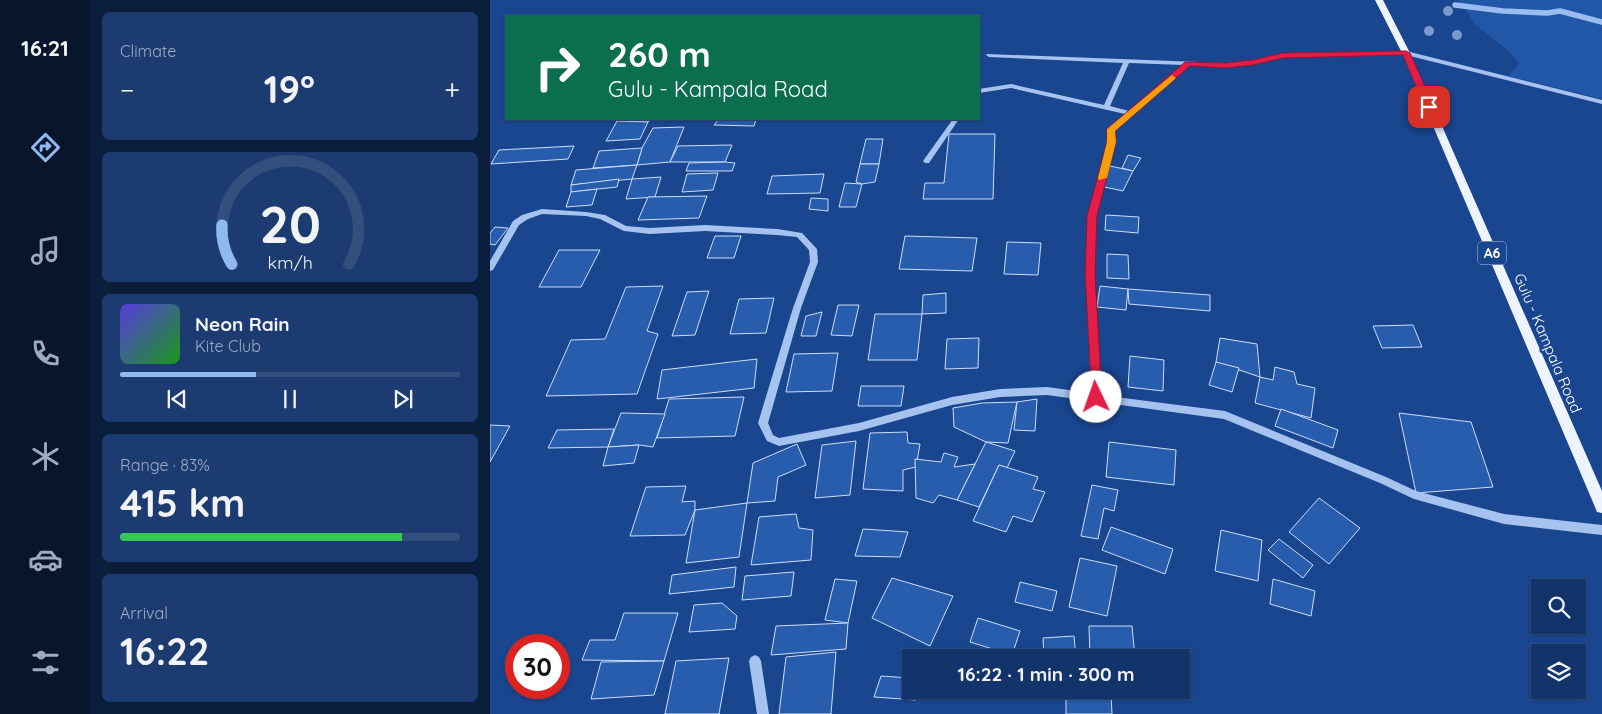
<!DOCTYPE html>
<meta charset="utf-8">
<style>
body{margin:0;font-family:Quicksand,sans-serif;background:#1c3c71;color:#f1f3f6;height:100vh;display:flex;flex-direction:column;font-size:19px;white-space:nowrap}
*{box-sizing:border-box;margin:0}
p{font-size:16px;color:#9daac1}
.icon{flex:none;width:28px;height:28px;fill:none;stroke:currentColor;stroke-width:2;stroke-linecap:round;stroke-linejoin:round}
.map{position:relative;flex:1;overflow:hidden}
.details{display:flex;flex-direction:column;gap:12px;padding:12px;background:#0a1d3b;width:400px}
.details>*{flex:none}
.guide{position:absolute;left:15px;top:15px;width:475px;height:105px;border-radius:0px;box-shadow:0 1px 4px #0004,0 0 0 1px #324f7e;background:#0b6e4f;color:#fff;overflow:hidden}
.controls{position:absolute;left:1041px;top:579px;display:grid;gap:10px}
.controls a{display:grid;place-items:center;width:55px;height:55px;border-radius:0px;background:#13346b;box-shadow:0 1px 4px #0004,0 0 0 1px #324f7e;font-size:25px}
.speed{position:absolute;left:15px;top:634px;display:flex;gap:10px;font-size:25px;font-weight:700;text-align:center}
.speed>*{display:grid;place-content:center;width:65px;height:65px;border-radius:50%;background:#13346b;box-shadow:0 1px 4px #0004,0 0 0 1px #324f7e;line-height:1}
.speed .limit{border:8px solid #d22;background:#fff;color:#111}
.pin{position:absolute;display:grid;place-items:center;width:42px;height:42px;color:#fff;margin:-21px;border-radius:10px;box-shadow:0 2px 8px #0006}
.me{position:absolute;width:55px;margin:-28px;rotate:357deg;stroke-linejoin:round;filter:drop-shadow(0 0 4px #0008)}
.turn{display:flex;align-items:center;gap:18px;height:105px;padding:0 20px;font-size:22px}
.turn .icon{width:65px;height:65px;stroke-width:2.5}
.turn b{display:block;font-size:35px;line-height:42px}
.big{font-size:38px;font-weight:700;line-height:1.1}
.details .tile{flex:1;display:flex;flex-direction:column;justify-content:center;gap:8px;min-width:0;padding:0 18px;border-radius:8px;background:#1c3c71}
.details .dial{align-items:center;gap:0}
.dial svg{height:130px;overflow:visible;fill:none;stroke:#324f7e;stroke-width:7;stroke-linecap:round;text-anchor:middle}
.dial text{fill:#f1f3f6;stroke:none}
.song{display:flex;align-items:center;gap:15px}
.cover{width:60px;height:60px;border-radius:8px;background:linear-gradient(135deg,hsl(250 70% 55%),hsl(120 70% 35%))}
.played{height:5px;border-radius:2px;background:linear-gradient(90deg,#90b9f0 40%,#324f7e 40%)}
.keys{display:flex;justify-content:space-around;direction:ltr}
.heat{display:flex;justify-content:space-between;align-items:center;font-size:28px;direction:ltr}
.charge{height:8px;border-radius:4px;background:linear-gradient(90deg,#34c759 83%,#324f7e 0)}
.trip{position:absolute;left:412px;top:649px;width:288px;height:50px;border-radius:0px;background:#13346b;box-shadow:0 1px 4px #0004,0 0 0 1px #324f7e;font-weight:700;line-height:50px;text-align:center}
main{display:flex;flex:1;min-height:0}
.menu{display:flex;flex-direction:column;width:90px;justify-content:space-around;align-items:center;background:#08152b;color:#9daac1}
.menu .icon{width:35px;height:35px}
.menu .active{color:#90b9f0}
.menu b{font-size:22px;color:#f1f3f6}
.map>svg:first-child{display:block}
</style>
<main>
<nav class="menu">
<b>16:21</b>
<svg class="icon active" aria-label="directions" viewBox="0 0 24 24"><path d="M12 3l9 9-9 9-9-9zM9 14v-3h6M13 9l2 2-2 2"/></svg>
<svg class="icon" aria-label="music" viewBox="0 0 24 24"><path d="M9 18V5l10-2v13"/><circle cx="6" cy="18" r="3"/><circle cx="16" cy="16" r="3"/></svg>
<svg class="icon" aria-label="phone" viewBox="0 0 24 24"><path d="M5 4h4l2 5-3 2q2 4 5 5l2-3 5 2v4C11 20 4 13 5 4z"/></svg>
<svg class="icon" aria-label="climate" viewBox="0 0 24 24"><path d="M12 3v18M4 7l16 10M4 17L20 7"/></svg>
<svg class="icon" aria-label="car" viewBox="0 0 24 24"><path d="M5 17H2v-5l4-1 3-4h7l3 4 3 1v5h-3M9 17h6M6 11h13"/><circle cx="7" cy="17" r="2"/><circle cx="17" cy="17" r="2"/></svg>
<svg class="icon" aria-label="filters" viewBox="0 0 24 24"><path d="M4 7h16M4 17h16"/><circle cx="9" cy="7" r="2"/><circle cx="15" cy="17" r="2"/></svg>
</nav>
<section class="details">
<div class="tile"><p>Climate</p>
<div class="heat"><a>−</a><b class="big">19°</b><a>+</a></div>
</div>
<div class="tile dial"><svg viewBox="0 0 100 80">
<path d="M14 69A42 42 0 1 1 86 69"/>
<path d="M14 69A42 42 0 0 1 8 45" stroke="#90b9f0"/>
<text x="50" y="56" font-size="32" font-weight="700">20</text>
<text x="50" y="72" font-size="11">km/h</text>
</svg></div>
<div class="tile">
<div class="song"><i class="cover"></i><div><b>Neon Rain</b><p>Kite Club</p></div></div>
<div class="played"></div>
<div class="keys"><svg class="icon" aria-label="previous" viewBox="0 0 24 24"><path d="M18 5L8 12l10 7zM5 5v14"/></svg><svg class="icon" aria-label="pause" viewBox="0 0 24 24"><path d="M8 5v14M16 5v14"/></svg><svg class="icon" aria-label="next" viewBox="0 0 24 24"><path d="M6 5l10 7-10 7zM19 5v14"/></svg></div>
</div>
<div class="tile"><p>Range · 83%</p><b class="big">415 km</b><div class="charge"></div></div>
<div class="tile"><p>Arrival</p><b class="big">16:22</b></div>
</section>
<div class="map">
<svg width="1112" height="714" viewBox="0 0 1112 714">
<rect width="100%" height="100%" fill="#19468f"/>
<polygon fill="#2257a8" points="969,0 1112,0 1112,99 1019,76 1029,63 1020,52 986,25"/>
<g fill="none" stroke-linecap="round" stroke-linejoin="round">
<polyline stroke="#99bdf1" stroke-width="5.5" points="965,5 1013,11 1057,13 1070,11 1112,22"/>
</g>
<g fill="#285cad" stroke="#ccdefa">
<polygon points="129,119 161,119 158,122 127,121"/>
<polygon points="229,119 266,119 264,126 224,125"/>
<polygon points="127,121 158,122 150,139 116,141"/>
<polygon points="194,127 180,162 147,165 152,148 163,128"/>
<polygon points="459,134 505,134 503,199 433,199 435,183 454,183"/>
<polygon points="376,139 393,139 389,164 370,164"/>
<polygon points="242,145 235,162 180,162 188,146"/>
<polygon points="84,146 78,159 1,164 9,150"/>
<polygon points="152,148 147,165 103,168 109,151"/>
<polygon points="638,155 651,158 643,171 632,168"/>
<polygon points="199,163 235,162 245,163 242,171 196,171"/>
<polygon points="370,164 389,164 385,182 372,184 366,182"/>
<polygon points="147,165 142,179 81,185 86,170"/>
<polygon points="620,166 643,171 633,191 610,186"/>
<polygon points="228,173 223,190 192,192 197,174"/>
<polygon points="334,174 330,193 277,194 282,176"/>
<polygon points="171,177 165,197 136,199 142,179"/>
<polygon points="129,179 127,187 81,192 81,185"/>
<polygon points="355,183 372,184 366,207 349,207"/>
<polygon points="107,189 102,205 76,207 81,192"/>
<polygon points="217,196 209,218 148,220 158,197"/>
<polygon points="321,198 338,199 338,211 319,209"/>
<polygon points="616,215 649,217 648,233 615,230"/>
<polygon points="5,227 18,228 5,245 0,244 0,233"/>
<polygon points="225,236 251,236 244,258 217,258"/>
<polygon points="415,236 487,238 482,271 409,269"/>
<polygon points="517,242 551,243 548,275 514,274"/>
<polygon points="69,250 110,250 91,287 49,287"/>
<polygon points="617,254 638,255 639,279 617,278"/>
<polygon points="173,286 157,331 168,334 147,394 56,396 81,340 115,339 136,287"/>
<polygon points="610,286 638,289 636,310 607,307"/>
<polygon points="638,289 720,295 720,311 639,304"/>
<polygon points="219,291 205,335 182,336 197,292"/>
<polygon points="456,293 456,313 432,314 433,295"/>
<polygon points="284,298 276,333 240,334 249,299"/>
<polygon points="348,305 369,305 362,336 341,335"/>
<polygon points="332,312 326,336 311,336 316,316"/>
<polygon points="385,314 432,314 427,360 378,360"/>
<polygon points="923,325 932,347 892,348 883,326"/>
<polygon points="489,338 488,368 455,369 457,339"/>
<polygon points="730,338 767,344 770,377 726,362"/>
<polygon points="348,353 342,391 296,392 304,354"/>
<polygon points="640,356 674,360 673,391 638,387"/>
<polygon points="267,359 264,388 167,399 172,370"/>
<polygon points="726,362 749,368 742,392 719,385"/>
<polygon points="785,367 804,372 807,384 825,388 821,418 765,403 770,377 783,380"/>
<polygon points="371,386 414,386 411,406 368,406"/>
<polygon points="254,397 245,436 167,438 179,399"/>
<polygon points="547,399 545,431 524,430 527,402"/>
<polygon points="527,402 518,443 496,442 464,427 463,408 492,403"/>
<polygon points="791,409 848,430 843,448 785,426"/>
<polygon points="131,413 175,414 163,447 149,445 118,447"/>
<polygon points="909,413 981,422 1003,487 926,493"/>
<polygon points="0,425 20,426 0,462"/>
<polygon points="124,429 118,447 58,448 67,430"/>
<polygon points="417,432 418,443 430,444 426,467 413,470 413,491 373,489 380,433"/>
<polygon points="366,441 360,495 325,498 332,445"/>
<polygon points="496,442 525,451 517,468 509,465 489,507 467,500"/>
<polygon points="619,442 686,450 684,485 616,477"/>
<polygon points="307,444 316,465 288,477 285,501 257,503 263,463"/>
<polygon points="149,445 144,463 113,466 118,447"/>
<polygon points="454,453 468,457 464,467 485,464 467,500 449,495 443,503 426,498 425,459 451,462"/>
<polygon points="509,465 548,477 543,489 555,492 542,522 523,516 516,532 483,521"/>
<polygon points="602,485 628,490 624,511 614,508 608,539 591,536"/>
<polygon points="196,486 192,502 205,501 205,510 195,535 140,536 156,487"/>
<polygon points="829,498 870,528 839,564 799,532"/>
<polygon points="257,503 249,557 196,563 205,510"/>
<polygon points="306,514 309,528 323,530 321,560 261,565 269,517"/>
<polygon points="621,527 683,549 675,574 612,550"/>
<polygon points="373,529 418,532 410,557 365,556"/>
<polygon points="731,530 772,540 768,581 725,571"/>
<polygon points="789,539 823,565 813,578 778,550"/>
<polygon points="590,558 627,566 617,616 579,607"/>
<polygon points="246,567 244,587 179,594 182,575"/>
<polygon points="304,572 301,596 252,600 255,576"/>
<polygon points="402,578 463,596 440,646 382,618"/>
<polygon points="345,579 367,581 358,623 335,620"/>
<polygon points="783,579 825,591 821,616 780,604"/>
<polygon points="530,582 567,591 562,611 525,602"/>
<polygon points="232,603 247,616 245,629 199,632 204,605"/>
<polygon points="134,613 188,613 174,661 92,660 100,640 125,640"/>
<polygon points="488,618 530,631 522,655 480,642"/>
<polygon points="358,623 356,649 281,655 286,626"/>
<polygon points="599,626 642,626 645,658 600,658"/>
<polygon points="584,636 586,658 554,658 553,638"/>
<polygon points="346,652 341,714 289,714 296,657"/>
<polygon points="239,658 229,714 175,714 186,661"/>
<polygon points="174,661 164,695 101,699 111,662"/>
<polygon points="391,676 421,678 421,690 428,690 426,700 384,697"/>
<polygon points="476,690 494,690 493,698"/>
<polygon points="556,690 587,690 576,693"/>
<polygon points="602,690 648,690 648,692 603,693"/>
<polygon points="576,693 621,694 622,714 576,714"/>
</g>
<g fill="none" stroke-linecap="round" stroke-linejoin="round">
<g fill="#a6c3ef" fill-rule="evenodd">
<path d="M916,51l196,49v4l-196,-49 -123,2 -30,7 -28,3 -35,-2 -77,66 2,11 -19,74 -2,58 6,121 125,16 161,66 30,14 88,23 98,11v10l-98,-11 -90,-25 -34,-16 -156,-64 -177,-24 -47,2 -48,8 -93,26 -80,15 -12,-5 -9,-18 35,-115 17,-46 -1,-12 -12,-13 -20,-2 -72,-4 -55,3 -26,-3 -24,-12 -14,-3 -44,-2 -14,5 -9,6 -26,45 -3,1v-10l23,-40 9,-6 20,-6 44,3 19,3 21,11 24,2 55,-3 72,4 25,4 15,16 1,13 -17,46 -33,115 5,12 6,3 80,-15 93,-26 48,-8 47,-2 44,6 -5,-119 2,-58 21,-74 -2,-12 18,-16 -114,-26 -32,5v-4l32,-5 93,21 19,-42 -134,-6 -3,-2 1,-1 238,9 28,-3 30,-7zM639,63l54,2 -54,46 -19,-5z"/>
<polygon points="463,119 469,119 439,163 435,163 433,161"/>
<polygon points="265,655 269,657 271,661 279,714 267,714 259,661 261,657"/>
</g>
<polygon fill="#edf3ff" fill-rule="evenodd" points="885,0 893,0 920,53 1112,491 1112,513 1107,512 1105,507 912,53"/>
</g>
<g fill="#7b9aca">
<circle cx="958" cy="11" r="5"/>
<circle cx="939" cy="31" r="5"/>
<circle cx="967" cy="35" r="5"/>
</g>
<polygon fill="#e11d48" stroke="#92132f" points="916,51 920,53 944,107 942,109 935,107 913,55 793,58 763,65 735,68 700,66 625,131 626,142 607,216 605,274 612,397 606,402 602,401 595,274 597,216 617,142 617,129 695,62 735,63 763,60 793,53"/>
<polygon fill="#f59e0b" points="682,75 686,78 685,79 625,131 626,142 617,178 609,180 608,178 617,142 617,129"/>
<g text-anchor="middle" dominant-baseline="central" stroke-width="5" stroke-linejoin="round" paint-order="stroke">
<rect fill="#19468f" stroke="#bac8dd" stroke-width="1" x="988" y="241.5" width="28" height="23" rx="4"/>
<g font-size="14" font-weight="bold" fill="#fff">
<text x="1002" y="253">A6</text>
</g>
<g font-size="15" fill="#fff" stroke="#19468f">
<text transform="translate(1058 343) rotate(67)">Gulu - Kampala Road</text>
</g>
</g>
</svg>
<div class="controls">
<a><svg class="icon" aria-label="search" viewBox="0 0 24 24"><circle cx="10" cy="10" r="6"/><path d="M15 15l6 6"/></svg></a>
<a><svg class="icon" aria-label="layers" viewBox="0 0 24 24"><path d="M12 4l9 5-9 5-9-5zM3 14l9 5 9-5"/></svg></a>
</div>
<div class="speed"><div class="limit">30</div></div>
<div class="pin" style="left:939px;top:107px;background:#d93025"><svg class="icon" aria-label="arrive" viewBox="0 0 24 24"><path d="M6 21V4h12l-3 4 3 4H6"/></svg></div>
<svg class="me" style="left:606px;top:397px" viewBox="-20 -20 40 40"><circle r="19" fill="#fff"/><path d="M0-13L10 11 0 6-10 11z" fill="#e11d48"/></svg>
<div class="trip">16:22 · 1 min · 300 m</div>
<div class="guide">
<div class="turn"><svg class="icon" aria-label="right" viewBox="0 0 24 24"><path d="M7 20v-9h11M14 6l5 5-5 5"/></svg><div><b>260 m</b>Gulu - Kampala Road</div></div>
</div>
</div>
</main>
